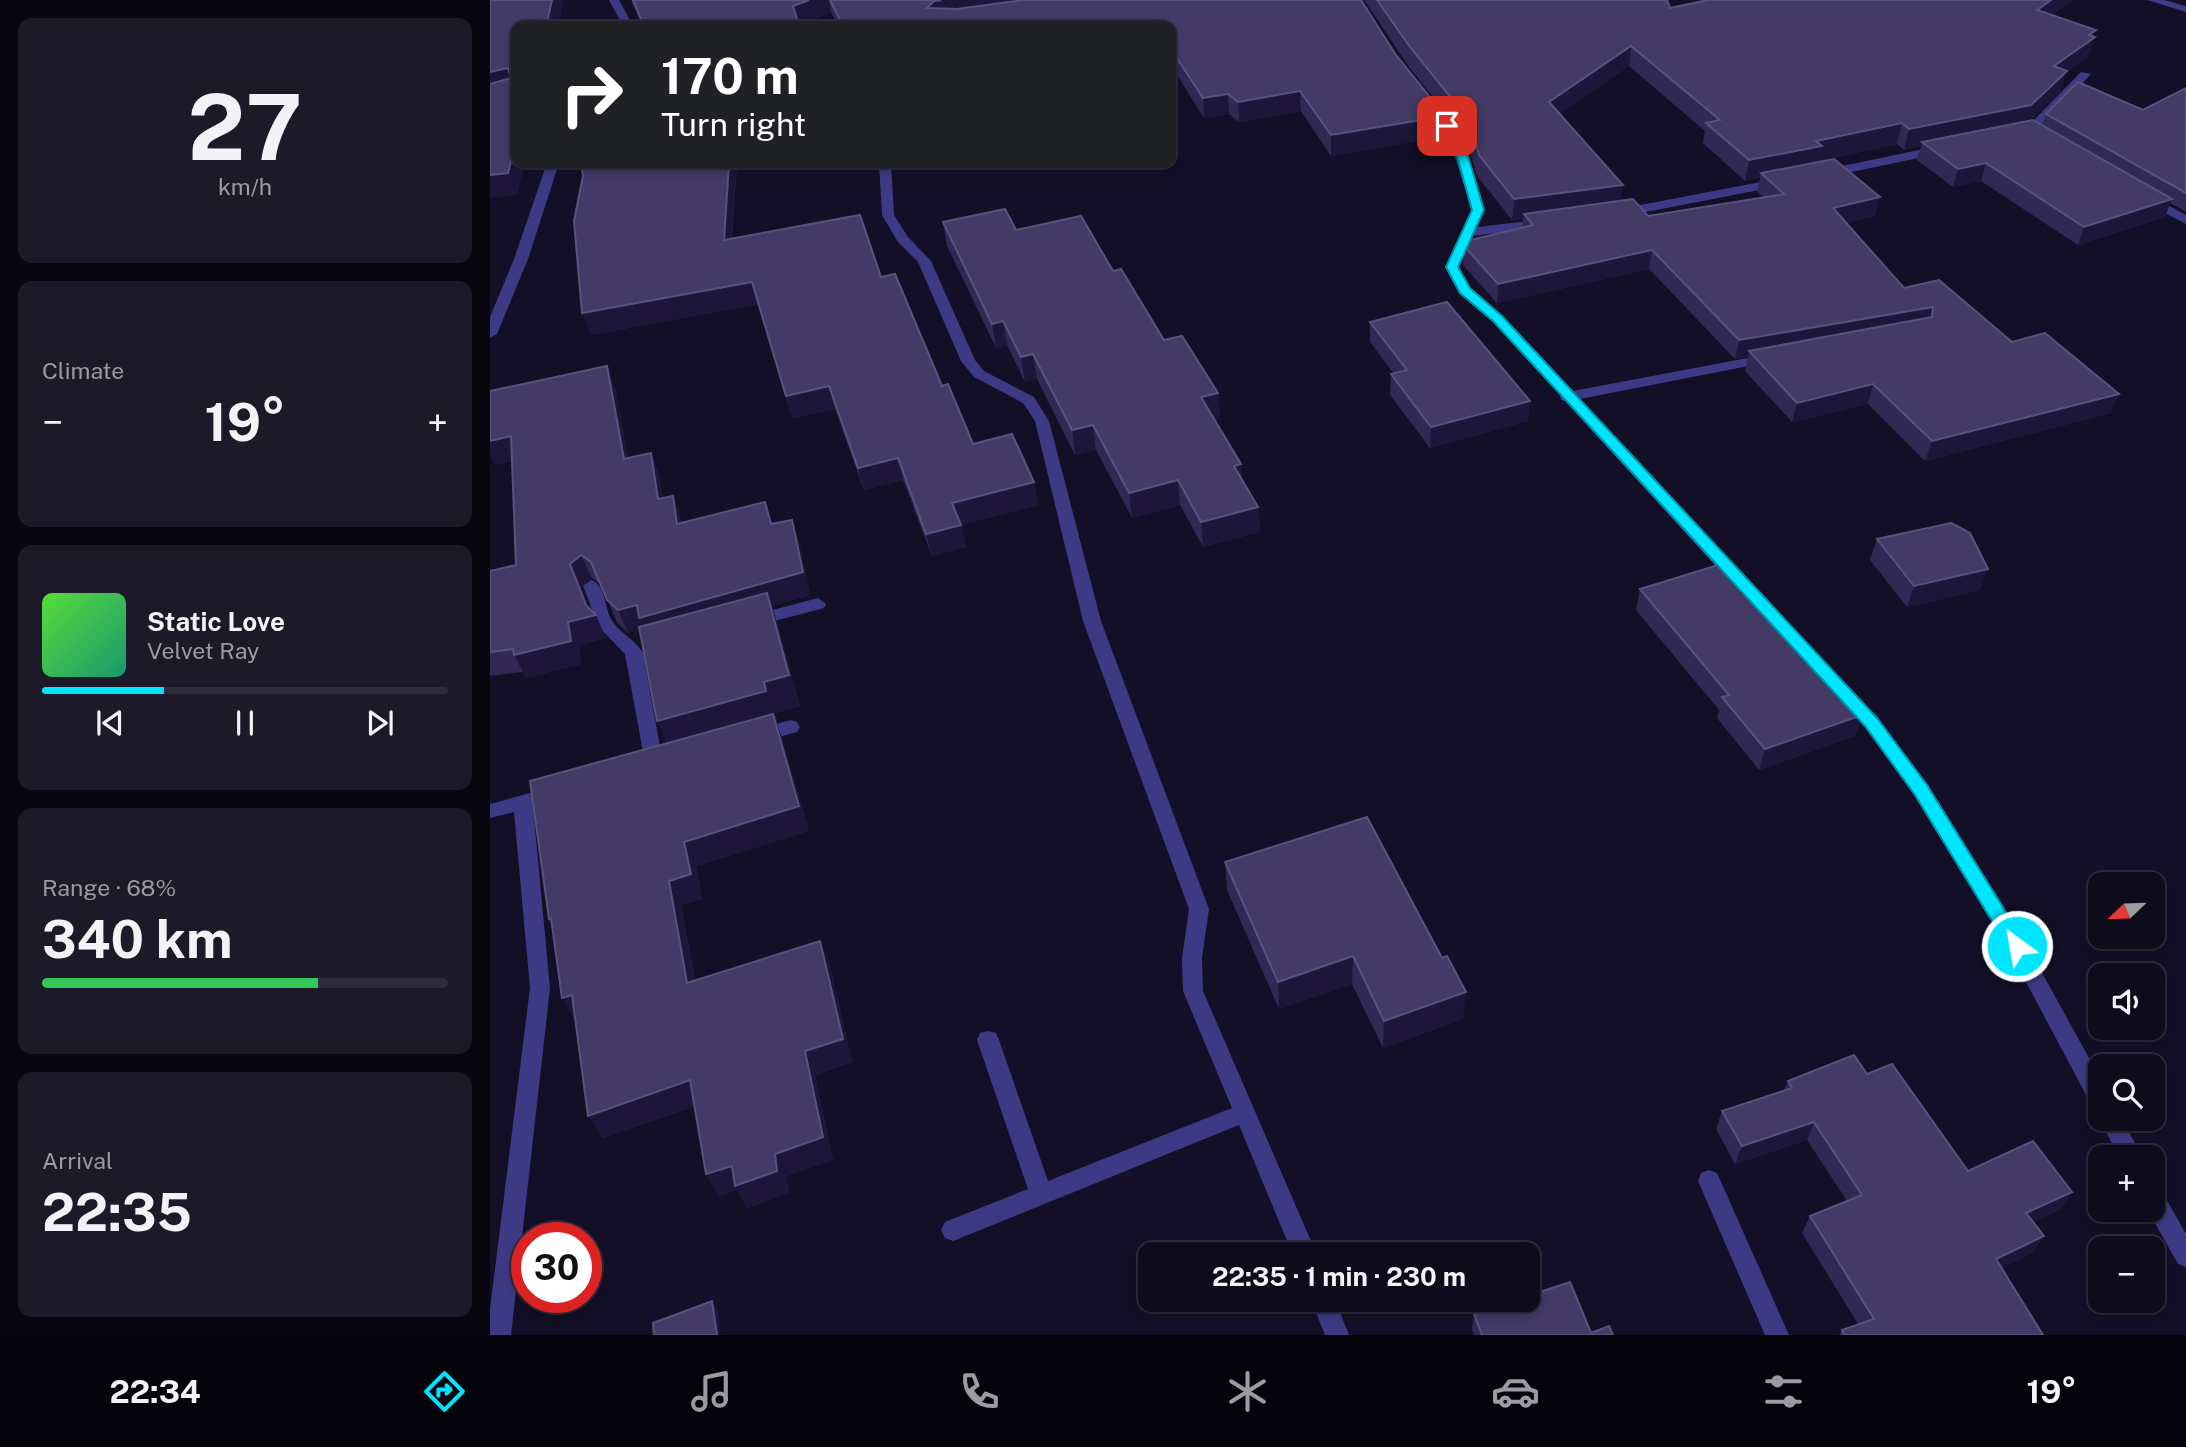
<!DOCTYPE html>
<meta charset="utf-8">
<style>
body{margin:0;font-family:"Public Sans",sans-serif;background:#1c1929;color:#f1f3f6;height:100vh;display:flex;flex-direction:column;font-size:26px;white-space:nowrap}
*{box-sizing:border-box;margin:0}
p{font-size:23px;color:#9b9ba3}
.icon{flex:none;width:38px;height:38px;fill:none;stroke:currentColor;stroke-width:2;stroke-linecap:round;stroke-linejoin:round}
.map{position:relative;flex:1;overflow:hidden}
.details{display:flex;flex-direction:column;gap:18px;padding:18px;background:#08060f;width:490px}
.details>*{flex:none}
.hud{position:absolute;left:21px;top:21px;width:665px;height:147px;border-radius:14px;box-shadow:0 4px 10px #0003,0 0 0 2px #2e2b3b;background:#202124;color:#fff;overflow:hidden}
.needle{width:46px;rotate:247deg}
.buttons{position:absolute;left:1598px;top:872px;display:grid;gap:14px}
.buttons a{display:grid;place-items:center;width:77px;height:77px;border-radius:14px;background:#0e0b1c;box-shadow:0 4px 10px #0003,0 0 0 2px #2e2b3b;font-size:35px}
.speed{position:absolute;left:21px;top:1222px;display:flex;gap:14px;font-size:35px;font-weight:700;text-align:center}
.speed>*{display:grid;place-content:center;width:91px;height:91px;border-radius:50%;background:#0e0b1c;box-shadow:0 4px 10px #0003,0 0 0 2px #2e2b3b;line-height:1}
.speed .limit{border:10px solid #d22;background:#fff;color:#111}
.pin{position:absolute;display:grid;place-items:center;width:60px;height:60px;color:#fff;margin:-30px;border-radius:14px;box-shadow:0 4px 10px #0006}
.me{position:absolute;width:77px;margin:-38px;rotate:328deg;stroke-linejoin:round;filter:drop-shadow(0 0 5px #0008)}
.turn{display:flex;align-items:center;gap:24px;height:147px;padding:0 35px;font-size:32px}
.turn .icon{width:91px;height:91px;stroke-width:2.5}
.turn b{display:block;font-size:49px;line-height:60px}
.big{font-size:52px;font-weight:700;line-height:1.1}
.details .widget{flex:1;display:flex;flex-direction:column;justify-content:center;gap:10px;min-width:0;padding:0 24px;border-radius:14px;background:#1c1929}
.details .dial{align-items:center;gap:0}
.dial b{font-size:91px;line-height:1}
.song{display:flex;align-items:center;gap:21px}
.cover{width:84px;height:84px;border-radius:10px;background:linear-gradient(135deg,hsl(110 70% 55%),hsl(160 70% 35%))}
.played{height:7px;border-radius:4px;background:linear-gradient(90deg,#00e5ff 30%,#2e2b3b 30%)}
.keys{display:flex;justify-content:space-around;direction:ltr}
.heat{display:flex;justify-content:space-between;align-items:center;font-size:38px;direction:ltr}
.charge{height:10px;border-radius:5px;background:linear-gradient(90deg,#34c759 68%,#2e2b3b 0)}
.trip{position:absolute;left:648px;top:1242px;width:402px;height:70px;border-radius:14px;background:#0e0b1c;box-shadow:0 4px 10px #0003,0 0 0 2px #2e2b3b;font-weight:700;line-height:70px;text-align:center}
.menu{display:flex;height:112px;justify-content:space-around;align-items:center;background:#06040b;color:#9b9ba3}
.menu .icon{width:49px;height:49px}
.menu .selected{color:#00e5ff}
.menu b{font-size:32px;color:#f1f3f6}
main{display:flex;flex:1;min-height:0}
.map>svg:first-child{display:block}
</style>
<main>
<section class="details">
<div class="widget dial"><b>27</b><p>km/h</p></div>
<div class="widget"><p>Climate</p>
<div class="heat"><a>−</a><b class="big">19°</b><a>+</a></div>
</div>
<div class="widget">
<div class="song"><i class="cover"></i><div><b>Static Love</b><p>Velvet Ray</p></div></div>
<div class="played"></div>
<div class="keys"><svg class="icon" aria-label="previous" viewBox="0 0 24 24"><path d="M18 5L8 12l10 7zM5 5v14"/></svg><svg class="icon" aria-label="pause" viewBox="0 0 24 24"><path d="M8 5v14M16 5v14"/></svg><svg class="icon" aria-label="next" viewBox="0 0 24 24"><path d="M6 5l10 7-10 7zM19 5v14"/></svg></div>
</div>
<div class="widget"><p>Range · 68%</p><b class="big">340 km</b><div class="charge"></div></div>
<div class="widget"><p>Arrival</p><b class="big">22:35</b></div>
</section>
<div class="map">
<svg width="1696" height="1335" viewBox="0 0 1696 1335">
<rect width="100%" height="100%" fill="#130f26"/>
<g fill="none" stroke-linecap="round" stroke-linejoin="round">
<g fill="#3d3a85" fill-rule="evenodd">
<polygon points="119,0 129,0 143,26 133,26"/>
<polygon points="1657,0 1674,0 1696,6 1696,12"/>
<polygon points="1591,72 1601,74 1544,134 1524,137 1524,131 1536,128"/>
<polygon points="937,102 945,102 976,154 994,210 987,227 1054,219 1060,223 1054,227 983,236 969,267 980,288 1012,315 1083,391 1279,354 1286,358 1279,362 1090,399 1254,576 1256,580 1254,584 1242,584 1075,401 1071,400 1070,395 1002,321 969,293 955,267 982,210 964,154 935,104"/>
<polygon points="1453,145 1459,149 1457,152 1333,178 1327,174 1333,170"/>
<polygon points="57,163 69,163 38,259 7,334 0,338 0,317 24,259"/>
<polygon points="389,163 401,163 404,215 418,237 441,261 485,360 494,371 544,397 559,421 611,621 719,909 712,958 713,991 827,1255 803,1255 749,1125 463,1241 455,1238 451,1230 455,1222 538,1189 487,1040 490,1033 498,1031 506,1033 509,1040 558,1181 742,1108 693,991 692,958 699,909 593,621 545,421 533,403 484,377 471,361 428,262 408,242 392,215"/>
<polygon points="1291,178 1295,179 1295,185 1130,217 1124,213 1130,209"/>
<polygon points="1659,195 1696,215 1696,224 1654,202 1653,199"/>
<path d="M101,580c14,4 14,28 20,39 8,14 24,20 32,34l20,110 -2,5h-14l-2,-5 -20,-109 -26,-27 -16,-41z"/>
<polygon points="328,598 336,604 334,608 262,627 253,621 256,617"/>
<polygon points="1293,622 1299,624 1387,717 1438,785 1534,940 1610,1078 1610,1109 1602,1106 1520,952 1424,795 1375,727 1287,632 1284,628"/>
<polygon points="301,720 307,722 310,727 307,732 266,743 260,741 257,736 260,731"/>
<polygon points="44,792 51,794 53,799 51,804 43,807 60,988 21,1335 0,1335 0,1309 40,988 24,812 0,818 0,804"/>
<polygon points="1610,1116 1610,1118 1632,1118 1652,1157 1629,1157 1609,1118"/>
<polygon points="1219,1170 1227,1173 1299,1335 1275,1335 1208,1181 1211,1173"/>
<polygon points="1662,1185 1670,1188 1696,1234 1696,1267 1688,1264 1657,1209 1662,1209"/>
<polygon points="821,1300 845,1300 859,1335 835,1335"/>
</g>
</g>
<g fill="#312854" fill-rule="evenodd">
<polygon points="141,0 871,0 906,55 955,116 954,136 841,156 811,111 749,122 739,114 714,118 685,72 681,72 681,26 348,26 341,12 309,25 309,26 152,26"/>
<path d="M874,0h303l3,8 402,-8 -21,15 43,21 -6,21 -22,15 -6,20 -31,29 13,5 4,-12 97,-4 43,-22v123h-1l-15,-8 -5,14 -87,28 -97,-64 -28,6 -36,-27 4,-14 -17,4 -7,-6 -78,17 -1,1 57,54 -30,7 59,65 108,54 99,71 -186,48 -57,-57 -76,18 -47,-51 3,-14 -13,2 -86,-90 -152,34 -34,-38 1,-19 58,-18 1,-9 -11,1 -35,-44 -6,-21 -16,-30 -46,-58zM1139,66l76,65 -2,12 42,38 15,-3 -3,14 6,5 -115,19 -27,-16 2,-15 -64,-71z"/>
<polygon points="91,163 247,163 242,238 391,277 452,386 483,444 544,482 548,505 471,525 476,547 442,556 413,480 374,490 345,409 302,418 268,304 101,335 93,176"/>
<polygon points="453,222 526,230 623,271 674,340 728,393 730,418 725,419 751,464 752,480 768,507 770,532 713,547 690,505 642,518 606,450 585,455 547,379 535,382 517,345 506,348 457,246"/>
<polygon points="880,322 1040,401 1038,421 940,448 900,395 901,374 904,374 880,342"/>
<polygon points="125,388 138,458 161,453 169,476 173,498 183,496 192,523 275,502 282,524 302,520 309,542 320,595 282,606 287,623 310,706 285,713 287,721 286,721 292,739 319,831 206,866 212,899 191,905 205,981 330,941 340,965 362,1062 325,1075 343,1160 296,1176 299,1193 257,1208 247,1190 229,1196 216,1174 205,1106 113,1138 62,925 59,919 176,743 149,630 138,633 127,622 111,585 101,577 91,587 99,608 116,638 89,645 91,664 36,678 33,672 0,676 0,571 26,565 22,461 5,465 0,453 0,441"/>
<polygon points="1387,539 1490,590 1417,607 1380,560"/>
<polygon points="1150,589 1372,715 1365,736 1269,770 1227,718 1229,710 1146,610"/>
<polygon points="735,862 973,1019 893,1048 862,984 789,1009 737,890"/>
<polygon points="1377,1074 1478,1171 1582,1192 1571,1209 1543,1222 1554,1236 1542,1253 1512,1268 1553,1335 1349,1335 1352,1330 1368,1324 1312,1233 1320,1216 1357,1201 1317,1140 1245,1164 1226,1129 1232,1111 1294,1090 1298,1081"/>
<polygon points="984,1314 1101,1333 1123,1335 984,1335 982,1329"/>
</g>
<g fill="#1d163a">
<polygon points="62,0 74,0 68,26 56,26"/>
<polygon points="319,0 339,0 341,12 307,26 303,6"/>
<polygon points="451,0 595,0 442,26 437,8 444,1"/>
<polygon points="1561,0 1582,0 1541,29 1547,10"/>
<polygon points="1606,30 1603,38 1605,37 1598,57 1576,72 1570,92 1535,126 1432,142 1431,146 1414,150 1419,129 1564,66"/>
<polygon points="1141,46 1139,66 1057,122 1059,102"/>
<polygon points="681,52 683,52 685,72 681,72"/>
<polygon points="18,68 25,89 0,95 0,72"/>
<polygon points="810,91 811,111 749,122 748,102"/>
<polygon points="738,94 739,114 714,118 713,98"/>
<polygon points="955,116 954,136 841,156 841,135"/>
<polygon points="1412,123 1407,144 1329,161 1327,167 1271,173 1270,178 1255,181 1259,160 1326,141"/>
<polygon points="26,141 26,163 35,163 27,195 0,198 0,175"/>
<polygon points="239,163 247,163 240,261 234,240"/>
<polygon points="1496,163 1491,181 1463,187 1468,169"/>
<polygon points="1133,185 1130,206 1034,214 1033,219 1022,220 1024,199"/>
<polygon points="1390,197 1385,216 1338,227 1343,208"/>
<polygon points="1682,199 1675,217 1588,245 1594,227"/>
<polygon points="1162,250 1159,269 1007,303 1008,284"/>
<polygon points="262,282 268,304 101,335 92,313"/>
<polygon points="1443,307 1438,326 1259,351 1258,357 1245,359 1249,340"/>
<polygon points="513,321 517,345 506,348 502,324"/>
<polygon points="543,354 547,379 535,382 531,357"/>
<polygon points="117,366 125,388 143,482 134,459"/>
<polygon points="1383,384 1378,404 1302,422 1307,403"/>
<polygon points="339,386 345,409 302,418 296,396"/>
<polygon points="728,393 730,418 713,422 711,397"/>
<polygon points="1629,394 1621,413 1435,461 1442,441"/>
<polygon points="1040,401 1038,421 940,448 941,427"/>
<polygon points="603,425 606,450 585,455 582,430"/>
<polygon points="21,436 31,459 5,465 0,453 0,441"/>
<polygon points="161,453 169,476 177,522 168,499"/>
<polygon points="408,458 413,480 374,490 368,468"/>
<polygon points="751,464 753,488 744,466"/>
<polygon points="688,480 690,505 642,518 639,493"/>
<polygon points="544,482 548,505 471,525 476,547 442,556 436,534 462,503"/>
<polygon points="183,496 191,519 195,547 187,524"/>
<polygon points="768,507 770,532 713,547 711,522"/>
<polygon points="302,520 309,542 320,595 282,606 287,623 310,706 285,713 287,721 286,721 292,739 319,831 206,866 212,899 191,905 209,1007 197,983 179,881 194,842 180,751 167,721 154,629 138,633 128,610"/>
<polygon points="91,555 101,577 91,587 102,616 106,615 116,638 89,645 91,664 36,678 24,655 78,622 80,564"/>
<polygon points="1498,569 1490,590 1417,607 1424,586"/>
<polygon points="1372,715 1365,736 1269,770 1275,749"/>
<polygon points="330,941 340,965 362,1062 325,1075 343,1160 296,1176 299,1193 257,1208 247,1190 229,1196 216,1174 285,1154 315,1051"/>
<polygon points="863,956 862,984 789,1009 788,982"/>
<polygon points="976,992 973,1019 893,1048 894,1021"/>
<polygon points="82,995 86,1022 72,998"/>
<polygon points="200,1080 213,1103 113,1138 98,1116"/>
<polygon points="1324,1122 1317,1140 1245,1164 1252,1146"/>
<polygon points="1582,1192 1571,1209 1525,1230 1536,1213"/>
<polygon points="1554,1236 1542,1253 1496,1276 1506,1259"/>
<polygon points="222,1301 228,1310 231,1335 227,1335"/>
</g>
<g fill="#433a66" stroke="#5a527e" stroke-width="2">
<polygon points="0,0 62,0 56,26 26,26 26,141 18,173 0,175 0,84 21,78 18,68 0,72"/>
<polygon points="143,0 319,0 303,6 309,26 154,26"/>
<polygon points="340,0 451,0 444,1 437,8 467,9 534,0 871,0 906,55 955,116 841,135 810,91 748,102 738,94 713,98 683,52 681,52 681,26 353,26"/>
<polygon points="887,0 1177,0 1180,8 1218,0 1561,0 1547,10 1606,30 1599,35 1605,37 1564,66 1577,71 1541,105 1419,129 1412,123 1326,141 1332,146 1259,160 1216,123 1230,120 1141,46 1059,102 1133,185 1024,199 989,155 983,134 966,104 920,47"/>
<polygon points="1588,82 1653,110 1696,88 1696,193 1556,114"/>
<polygon points="1543,120 1682,199 1594,227 1496,163 1468,169 1432,142"/>
<polygon points="1344,159 1390,197 1343,208 1414,288 1449,280 1522,342 1555,333 1629,394 1442,441 1383,384 1307,403 1259,351 1442,317 1443,307 1249,340 1162,250 1008,284 974,246 976,241 1043,225 1034,214 1143,199 1158,216 1294,194 1271,173"/>
<polygon points="91,163 239,163 234,240 370,215 391,277 405,274 452,386 458,384 483,444 522,434 544,482 462,503 471,525 436,534 408,458 368,468 339,386 296,396 262,282 92,313 84,221 93,176"/>
<polygon points="515,209 526,230 591,216 623,271 631,269 674,340 692,336 728,393 711,397 751,464 744,466 768,507 711,522 688,480 639,493 603,425 582,430 543,354 531,357 513,321 502,324 453,222"/>
<polygon points="957,302 1040,401 941,427 901,374 917,370 880,322"/>
<polygon points="117,366 134,459 161,453 168,499 183,496 187,524 275,502 281,524 302,520 313,572 149,618 147,605 128,610 117,600 101,562 91,555 80,564 96,605 106,615 78,622 81,641 24,655 23,649 0,652 0,571 26,565 21,436 0,441 0,391"/>
<polygon points="1461,523 1480,533 1498,569 1424,586 1387,539"/>
<polygon points="1235,563 1372,715 1275,749 1232,697 1239,695 1150,589"/>
<polygon points="277,593 299,675 274,682 276,691 167,721 149,627"/>
<polygon points="283,714 309,806 194,842 201,874 179,881 197,983 330,941 353,1039 315,1051 333,1137 285,1154 287,1171 245,1186 242,1166 216,1174 200,1080 98,1116 82,995 72,998 61,918 59,919 40,781"/>
<polygon points="877,817 952,958 957,956 976,992 894,1021 863,956 788,982 735,862"/>
<polygon points="1364,1055 1377,1074 1402,1064 1478,1171 1543,1141 1582,1192 1536,1213 1554,1236 1506,1259 1553,1335 1354,1335 1352,1330 1384,1319 1320,1216 1372,1195 1324,1122 1252,1146 1232,1111 1302,1088 1298,1081"/>
<polygon points="1080,1282 1101,1333 1119,1326 1123,1335 992,1335 984,1314 1026,1300 1038,1300 1038,1296"/>
<polygon points="222,1301 227,1335 164,1335 163,1323"/>
</g>
<polygon fill="#00e5ff" stroke="#0095a6" stroke-width="2" points="953,123 961,123 978,156 994,210 968,267 980,288 1012,316 1387,718 1437,785 1534,941 1536,946 1534,952 1521,952 1425,795 1375,726 1003,321 970,293 956,267 982,210 967,156"/>
</svg>
<div class="buttons">
<a><svg class="needle" viewBox="-14 -14 28 28"><path d="M0-13l5 13h-10z" fill="#e53935"/><path d="M0 13l5-13h-10z" fill="#9b9ba3"/></svg></a>
<a><svg class="icon" aria-label="sound" viewBox="0 0 24 24"><path d="M4 9h4l5-4v14l-5-4H4zM17 9q2 3 0 6"/></svg></a>
<a><svg class="icon" aria-label="search" viewBox="0 0 24 24"><circle cx="10" cy="10" r="6"/><path d="M15 15l6 6"/></svg></a>
<a>+</a>
<a>−</a>
</div>
<div class="speed"><div class="limit">30</div></div>
<div class="pin" style="left:957px;top:126px;background:#d93025"><svg class="icon" aria-label="arrive" viewBox="0 0 24 24"><path d="M6 21V4h12l-3 4 3 4H6"/></svg></div>
<svg class="me" style="left:1527px;top:946px" viewBox="-20 -20 40 40"><circle r="17" fill="#00e5ff" stroke="#fff" stroke-width="3"/><path d="M0-11L8 9 0 5-8 9z" fill="#fff"/></svg>
<div class="trip">22:35 · 1 min · 230 m</div>
<div class="hud">
<div class="turn"><svg class="icon" aria-label="right" viewBox="0 0 24 24"><path d="M7 20v-9h11M14 6l5 5-5 5"/></svg><div><b>170 m</b>Turn right</div></div>
</div>
</div>
</main>
<nav class="menu">
<b>22:34</b>
<svg class="icon selected" aria-label="directions" viewBox="0 0 24 24"><path d="M12 3l9 9-9 9-9-9zM9 14v-3h6M13 9l2 2-2 2"/></svg>
<svg class="icon" aria-label="music" viewBox="0 0 24 24"><path d="M9 18V5l10-2v13"/><circle cx="6" cy="18" r="3"/><circle cx="16" cy="16" r="3"/></svg>
<svg class="icon" aria-label="phone" viewBox="0 0 24 24"><path d="M5 4h4l2 5-3 2q2 4 5 5l2-3 5 2v4C11 20 4 13 5 4z"/></svg>
<svg class="icon" aria-label="climate" viewBox="0 0 24 24"><path d="M12 3v18M4 7l16 10M4 17L20 7"/></svg>
<svg class="icon" aria-label="car" viewBox="0 0 24 24"><path d="M5 17H2v-5l4-1 3-4h7l3 4 3 1v5h-3M9 17h6M6 11h13"/><circle cx="7" cy="17" r="2"/><circle cx="17" cy="17" r="2"/></svg>
<svg class="icon" aria-label="filters" viewBox="0 0 24 24"><path d="M4 7h16M4 17h16"/><circle cx="9" cy="7" r="2"/><circle cx="15" cy="17" r="2"/></svg>
<b>19°</b>
</nav>
